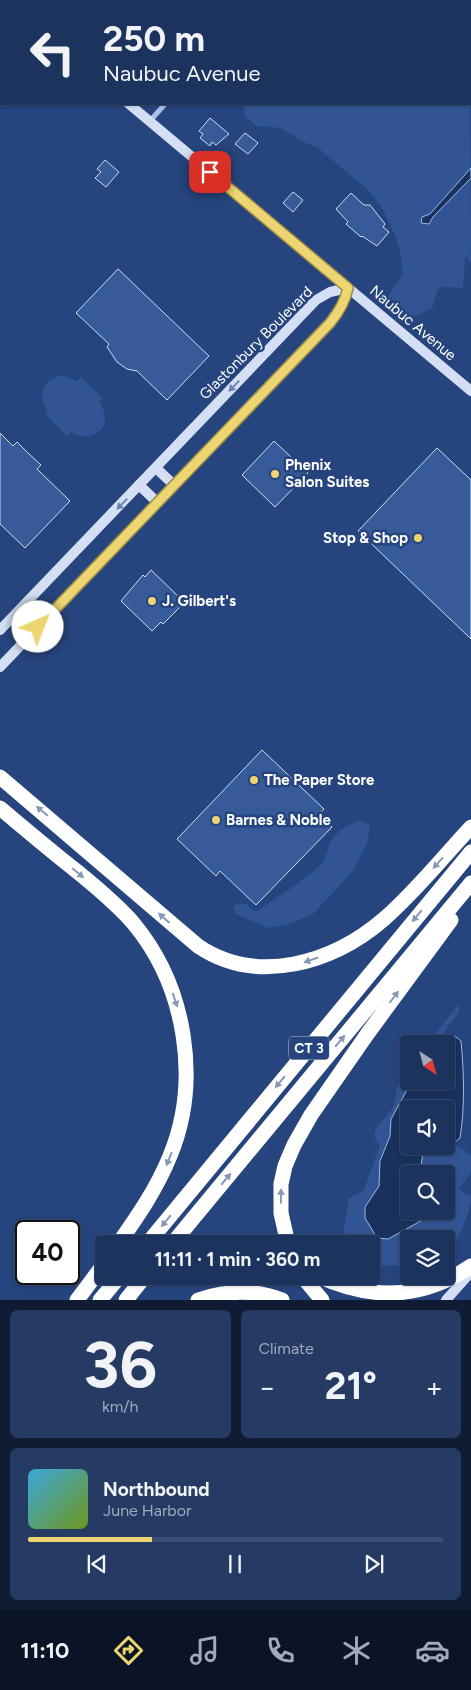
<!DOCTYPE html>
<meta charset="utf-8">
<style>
body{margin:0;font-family:Figtree,sans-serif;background:#253b64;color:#f1f3f6;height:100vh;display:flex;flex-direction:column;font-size:19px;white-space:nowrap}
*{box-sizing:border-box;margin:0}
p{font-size:16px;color:#a0aabc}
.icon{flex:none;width:28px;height:28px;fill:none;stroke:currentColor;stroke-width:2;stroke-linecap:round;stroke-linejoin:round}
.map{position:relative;height:1300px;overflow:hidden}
.sheet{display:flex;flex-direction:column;gap:10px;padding:10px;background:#0f1c34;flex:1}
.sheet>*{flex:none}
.banner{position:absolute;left:0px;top:0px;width:471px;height:105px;box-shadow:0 1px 4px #0004,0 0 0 1px #3a4e73;background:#1c335e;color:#f1f3f6;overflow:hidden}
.needle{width:32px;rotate:144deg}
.controls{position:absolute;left:400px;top:1035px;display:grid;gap:10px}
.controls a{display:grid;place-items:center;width:55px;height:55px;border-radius:5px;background:#1c335e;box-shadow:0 1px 4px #0004,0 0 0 1px #3a4e73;font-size:25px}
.speed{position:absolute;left:15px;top:1220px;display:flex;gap:10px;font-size:25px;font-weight:700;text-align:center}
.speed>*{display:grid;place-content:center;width:65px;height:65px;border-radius:50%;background:#1c335e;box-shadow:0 1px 4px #0004,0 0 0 1px #3a4e73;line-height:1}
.speed .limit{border:2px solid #111;border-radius:8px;background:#fff;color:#111}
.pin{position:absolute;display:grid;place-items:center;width:42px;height:42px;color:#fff;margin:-21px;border-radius:10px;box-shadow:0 2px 8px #0006}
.me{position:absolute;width:55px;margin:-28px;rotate:44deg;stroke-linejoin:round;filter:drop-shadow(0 0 4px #0008)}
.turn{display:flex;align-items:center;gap:18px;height:105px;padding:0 20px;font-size:22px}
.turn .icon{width:65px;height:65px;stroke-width:2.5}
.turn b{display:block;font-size:35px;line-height:42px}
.big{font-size:38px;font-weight:700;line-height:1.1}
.sheet .card{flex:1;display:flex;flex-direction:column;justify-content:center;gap:8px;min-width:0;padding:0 18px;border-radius:8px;background:#253b64}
.sheet .dial{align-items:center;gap:0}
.dial b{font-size:65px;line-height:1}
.song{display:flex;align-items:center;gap:15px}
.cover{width:60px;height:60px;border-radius:8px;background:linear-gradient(135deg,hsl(200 70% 55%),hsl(80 70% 35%))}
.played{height:5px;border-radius:2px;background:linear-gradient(90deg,#edd571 30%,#3a4e73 30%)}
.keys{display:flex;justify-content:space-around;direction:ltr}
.heat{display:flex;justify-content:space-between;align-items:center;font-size:28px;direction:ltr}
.sheet .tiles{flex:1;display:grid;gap:10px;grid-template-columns:1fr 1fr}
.card:last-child{grid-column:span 2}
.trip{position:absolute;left:95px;top:1235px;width:285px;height:50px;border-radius:5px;background:#1c335e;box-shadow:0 1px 4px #0004,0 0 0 1px #3a4e73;font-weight:700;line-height:50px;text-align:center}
.menu{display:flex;height:80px;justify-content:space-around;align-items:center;background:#0b1426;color:#a0aabc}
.menu .icon{width:35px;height:35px}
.menu .active{color:#edd571}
.menu b{font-size:22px;color:#f1f3f6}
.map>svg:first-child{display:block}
</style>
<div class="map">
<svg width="471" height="1300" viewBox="0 0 471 1300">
<rect width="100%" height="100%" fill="#26447d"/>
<g fill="#315594">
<polygon points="139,0 428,0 429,1 140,1"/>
<path d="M470,47l1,215 -6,-6 -2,31c-9,4 -12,-4 -25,2l-6,19 -13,7 -13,3 -21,-17 18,-27 -3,-23 -4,-14 -15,-31 -13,-16 -50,-42 -17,-7 -20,-13 -24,-2 -12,-10 -1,-12h226z"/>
<path d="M62,375l15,6 4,-4 22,21 -4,4c17,23 -5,44 -28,30l-4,4 -22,-22 3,-3c-12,-16 -5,-32 14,-36z"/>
<path d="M360,821l8,3 2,4 -3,15 -14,28 -39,42 -21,10 -25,5 -32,-14 -3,-6 3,-4h12l1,4 7,3c7,-2 60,-40 65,-47 6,-7 6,-14 9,-21 6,-11 18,-20 30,-22z"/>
<polygon points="459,1004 459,1012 435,1044 427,1044"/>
<path d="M409,1068v13h5l-23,37 -1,18 -10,33 -1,17 -14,21v11l10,18 13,3 40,-22 5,-6h13v-37l-21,-4 -4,-4 3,-20h22v-3h8l17,12v17l-12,17 8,6h4c0,17 -12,46 -25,59v-15h-37v29l-14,-3 -23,1 -1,-22h-19c-16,-12 -2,-30 -4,-45l16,-9 16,-45c-15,-14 5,-25 12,-36 5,-7 3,-16 6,-24 3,-6 7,-11 11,-17z"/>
</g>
<g fill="#1a315d" stroke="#a0bae5">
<polygon points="471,168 471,178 433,217 429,224 421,223 422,217 430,214"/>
<path d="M455,1036l6,5c3,32 4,66 -1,97l-6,5h-8v-34h-37v37h15l-3,20 4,4 12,4h-28v37h24l-5,6 -40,22 -11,-1 -12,-20v-11l14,-21 1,-25 10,-25 1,-17 16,-29 11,-9h28v-34z"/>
</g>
<g fill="#375a99" stroke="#cedcf4">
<polygon points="210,118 229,134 216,145 212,142 210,146 200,138 203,134 199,131"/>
<polygon points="245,133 258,143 248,154 235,144"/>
<polygon points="105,160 119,172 106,187 95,178 101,172 97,169"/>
<polygon points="293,192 303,200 293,212 283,203"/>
<polygon points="351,193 364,205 370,205 385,224 383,227 389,232 377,246 362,236 361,237 346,224 348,222 336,209"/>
<polygon points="118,269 209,356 167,400 137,371 127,369 117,362 107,347 109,344 76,313"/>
<polygon points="0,433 13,446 17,442 28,453 41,465 37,469 70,501 25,548 0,524"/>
<polygon points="274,441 308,473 275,507 242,475"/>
<polygon points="437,448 471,480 471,639 358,531"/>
<polygon points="151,570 182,600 180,602 183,604 163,624 161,622 152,631 121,601 143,575 145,577"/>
<polygon points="262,750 324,809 319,814 332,827 256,905 220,871 216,876 177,839"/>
</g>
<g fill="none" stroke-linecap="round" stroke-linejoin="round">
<g stroke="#abc0e5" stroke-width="5">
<polyline points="255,1 256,0"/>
<polyline points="150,121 165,104"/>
</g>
<g stroke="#d4dff5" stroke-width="10">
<polyline points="5,0 6,1"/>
<polyline points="129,104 471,391"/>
<polyline points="156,468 174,485"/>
<polyline points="139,485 157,502"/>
<polyline points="0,630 316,300 330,292 348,288"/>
<polyline points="0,667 329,323 343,304 348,288"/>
<polyline points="446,1300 471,1272"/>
</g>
<g stroke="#fff" stroke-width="15">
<path d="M0,777l198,169c59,40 135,17 186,-27 32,-28 59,-62 87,-92"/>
<path d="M0,808c26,22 52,44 79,65 19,16 39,32 55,51 52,63 67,157 36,232 -13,32 -32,60 -52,88"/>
<polyline points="147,1244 471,852"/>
<polyline points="172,1244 471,883"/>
<polyline points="288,1244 281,1213 281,1184 285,1166 294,1145 311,1115 368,1033 451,920"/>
<polyline points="302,1276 322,1300"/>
<path d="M318,1276c52,24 104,24 153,-10"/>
<polyline points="77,1300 104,1264"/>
<polyline points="100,1300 120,1276"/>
<polyline points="126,1300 145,1276"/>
<path d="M198,1300c27,-9 57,-11 84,0"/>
</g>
</g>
<defs><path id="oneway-solid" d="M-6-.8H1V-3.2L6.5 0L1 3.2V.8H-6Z" transform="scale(1.25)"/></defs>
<g fill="#6c82ad">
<use href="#oneway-solid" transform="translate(234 386) rotate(134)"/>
<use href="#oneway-solid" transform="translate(122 504) rotate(134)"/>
</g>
<g fill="#8898b8">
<use href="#oneway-solid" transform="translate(42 811) rotate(-140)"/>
<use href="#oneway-solid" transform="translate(438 863) rotate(132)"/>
<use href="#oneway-solid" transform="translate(78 873) rotate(40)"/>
<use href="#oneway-solid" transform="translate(417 916) rotate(130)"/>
<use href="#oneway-solid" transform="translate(164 918) rotate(-138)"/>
<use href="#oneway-solid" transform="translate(311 960) rotate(161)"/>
<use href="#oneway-solid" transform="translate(394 997) rotate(-53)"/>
<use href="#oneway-solid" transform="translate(175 1000) rotate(72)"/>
<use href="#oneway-solid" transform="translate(340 1041) rotate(-50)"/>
<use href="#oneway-solid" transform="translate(280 1082) rotate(130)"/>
<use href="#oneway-solid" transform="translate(169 1159) rotate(112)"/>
<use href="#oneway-solid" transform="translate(226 1179) rotate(-50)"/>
<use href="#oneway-solid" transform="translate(281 1196) rotate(-90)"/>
<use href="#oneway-solid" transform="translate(166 1221) rotate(130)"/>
</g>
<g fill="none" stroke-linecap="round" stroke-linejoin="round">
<defs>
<path id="route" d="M38,627l292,-304c9,-11 15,-21 18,-35l-138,-116"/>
</defs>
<use href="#route" stroke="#9a8a49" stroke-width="12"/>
<use href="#route" stroke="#edd571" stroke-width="9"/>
</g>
<g fill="#edd571" stroke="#26447d" stroke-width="2">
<circle cx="275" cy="474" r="5"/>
<circle cx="418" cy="538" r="5"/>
<circle cx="152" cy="601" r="5"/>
<circle cx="254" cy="780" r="5"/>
<circle cx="216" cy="820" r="5"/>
</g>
<g text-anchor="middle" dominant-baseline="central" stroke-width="5" stroke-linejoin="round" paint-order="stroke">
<rect fill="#26447d" stroke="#bec7d8" stroke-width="1" x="289" y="1036.5" width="40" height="23" rx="4"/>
<g font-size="14" font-weight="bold" fill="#fff">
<text x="309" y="1048">CT 3</text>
</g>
<g font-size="15" fill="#fff" stroke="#26447d">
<text transform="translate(413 323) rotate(40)">Naubuc Avenue</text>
<text transform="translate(256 343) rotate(-45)">Glastonbury Boulevard</text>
</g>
<g font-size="15" font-weight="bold" fill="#fff" stroke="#26447d" text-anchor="start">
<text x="285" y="465">Phenix<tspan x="285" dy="17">Salon Suites</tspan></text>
<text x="408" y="538" text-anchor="end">Stop &amp; Shop</text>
<text x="162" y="601">J. Gilbert's</text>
<text x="264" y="780">The Paper Store</text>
<text x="226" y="820">Barnes &amp; Noble</text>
</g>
</g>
</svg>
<div class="controls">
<a><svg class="needle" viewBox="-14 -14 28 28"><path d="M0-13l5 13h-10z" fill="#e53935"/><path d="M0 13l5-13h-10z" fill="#a0aabc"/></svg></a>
<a><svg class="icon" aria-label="sound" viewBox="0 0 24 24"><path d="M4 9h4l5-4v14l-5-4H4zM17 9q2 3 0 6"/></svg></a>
<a><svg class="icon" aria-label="search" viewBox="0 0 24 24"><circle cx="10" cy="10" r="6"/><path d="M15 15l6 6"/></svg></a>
<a><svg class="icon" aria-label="layers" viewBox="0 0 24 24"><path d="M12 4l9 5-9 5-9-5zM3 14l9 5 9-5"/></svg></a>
</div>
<div class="speed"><div class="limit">40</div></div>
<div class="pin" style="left:210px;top:172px;background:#d93025"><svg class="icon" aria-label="arrive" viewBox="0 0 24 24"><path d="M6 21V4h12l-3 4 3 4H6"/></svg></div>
<svg class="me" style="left:38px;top:627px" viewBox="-20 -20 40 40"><circle r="19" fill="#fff"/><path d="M0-13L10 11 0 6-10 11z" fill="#edd571"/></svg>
<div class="trip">11:11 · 1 min · 360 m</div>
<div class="banner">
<div class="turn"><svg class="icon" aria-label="left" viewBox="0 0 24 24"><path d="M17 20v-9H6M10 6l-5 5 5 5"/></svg><div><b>250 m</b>Naubuc Avenue</div></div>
</div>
</div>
<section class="sheet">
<div class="tiles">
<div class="card dial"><b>36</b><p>km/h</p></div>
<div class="card"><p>Climate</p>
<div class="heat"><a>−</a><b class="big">21°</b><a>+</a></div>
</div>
<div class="card">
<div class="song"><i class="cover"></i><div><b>Northbound</b><p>June Harbor</p></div></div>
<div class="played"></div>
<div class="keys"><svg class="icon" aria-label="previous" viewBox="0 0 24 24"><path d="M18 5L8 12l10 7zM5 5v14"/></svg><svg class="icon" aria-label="pause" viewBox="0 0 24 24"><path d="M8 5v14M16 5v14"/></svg><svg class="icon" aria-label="next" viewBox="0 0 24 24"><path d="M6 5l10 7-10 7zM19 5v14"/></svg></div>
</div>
</div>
</section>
<nav class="menu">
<b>11:10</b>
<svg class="icon active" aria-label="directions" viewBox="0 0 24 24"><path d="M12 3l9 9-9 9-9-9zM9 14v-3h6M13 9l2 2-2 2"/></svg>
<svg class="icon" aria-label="music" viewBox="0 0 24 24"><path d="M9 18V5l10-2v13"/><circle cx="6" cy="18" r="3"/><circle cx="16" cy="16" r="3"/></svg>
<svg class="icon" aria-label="phone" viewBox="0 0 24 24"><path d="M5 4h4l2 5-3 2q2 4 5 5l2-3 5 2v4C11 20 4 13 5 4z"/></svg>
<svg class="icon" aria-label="climate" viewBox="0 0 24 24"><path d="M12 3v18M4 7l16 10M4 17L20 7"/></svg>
<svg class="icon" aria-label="car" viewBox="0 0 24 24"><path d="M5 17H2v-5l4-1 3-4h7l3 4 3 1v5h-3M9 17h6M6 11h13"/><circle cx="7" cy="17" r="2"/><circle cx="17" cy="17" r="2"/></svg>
</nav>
